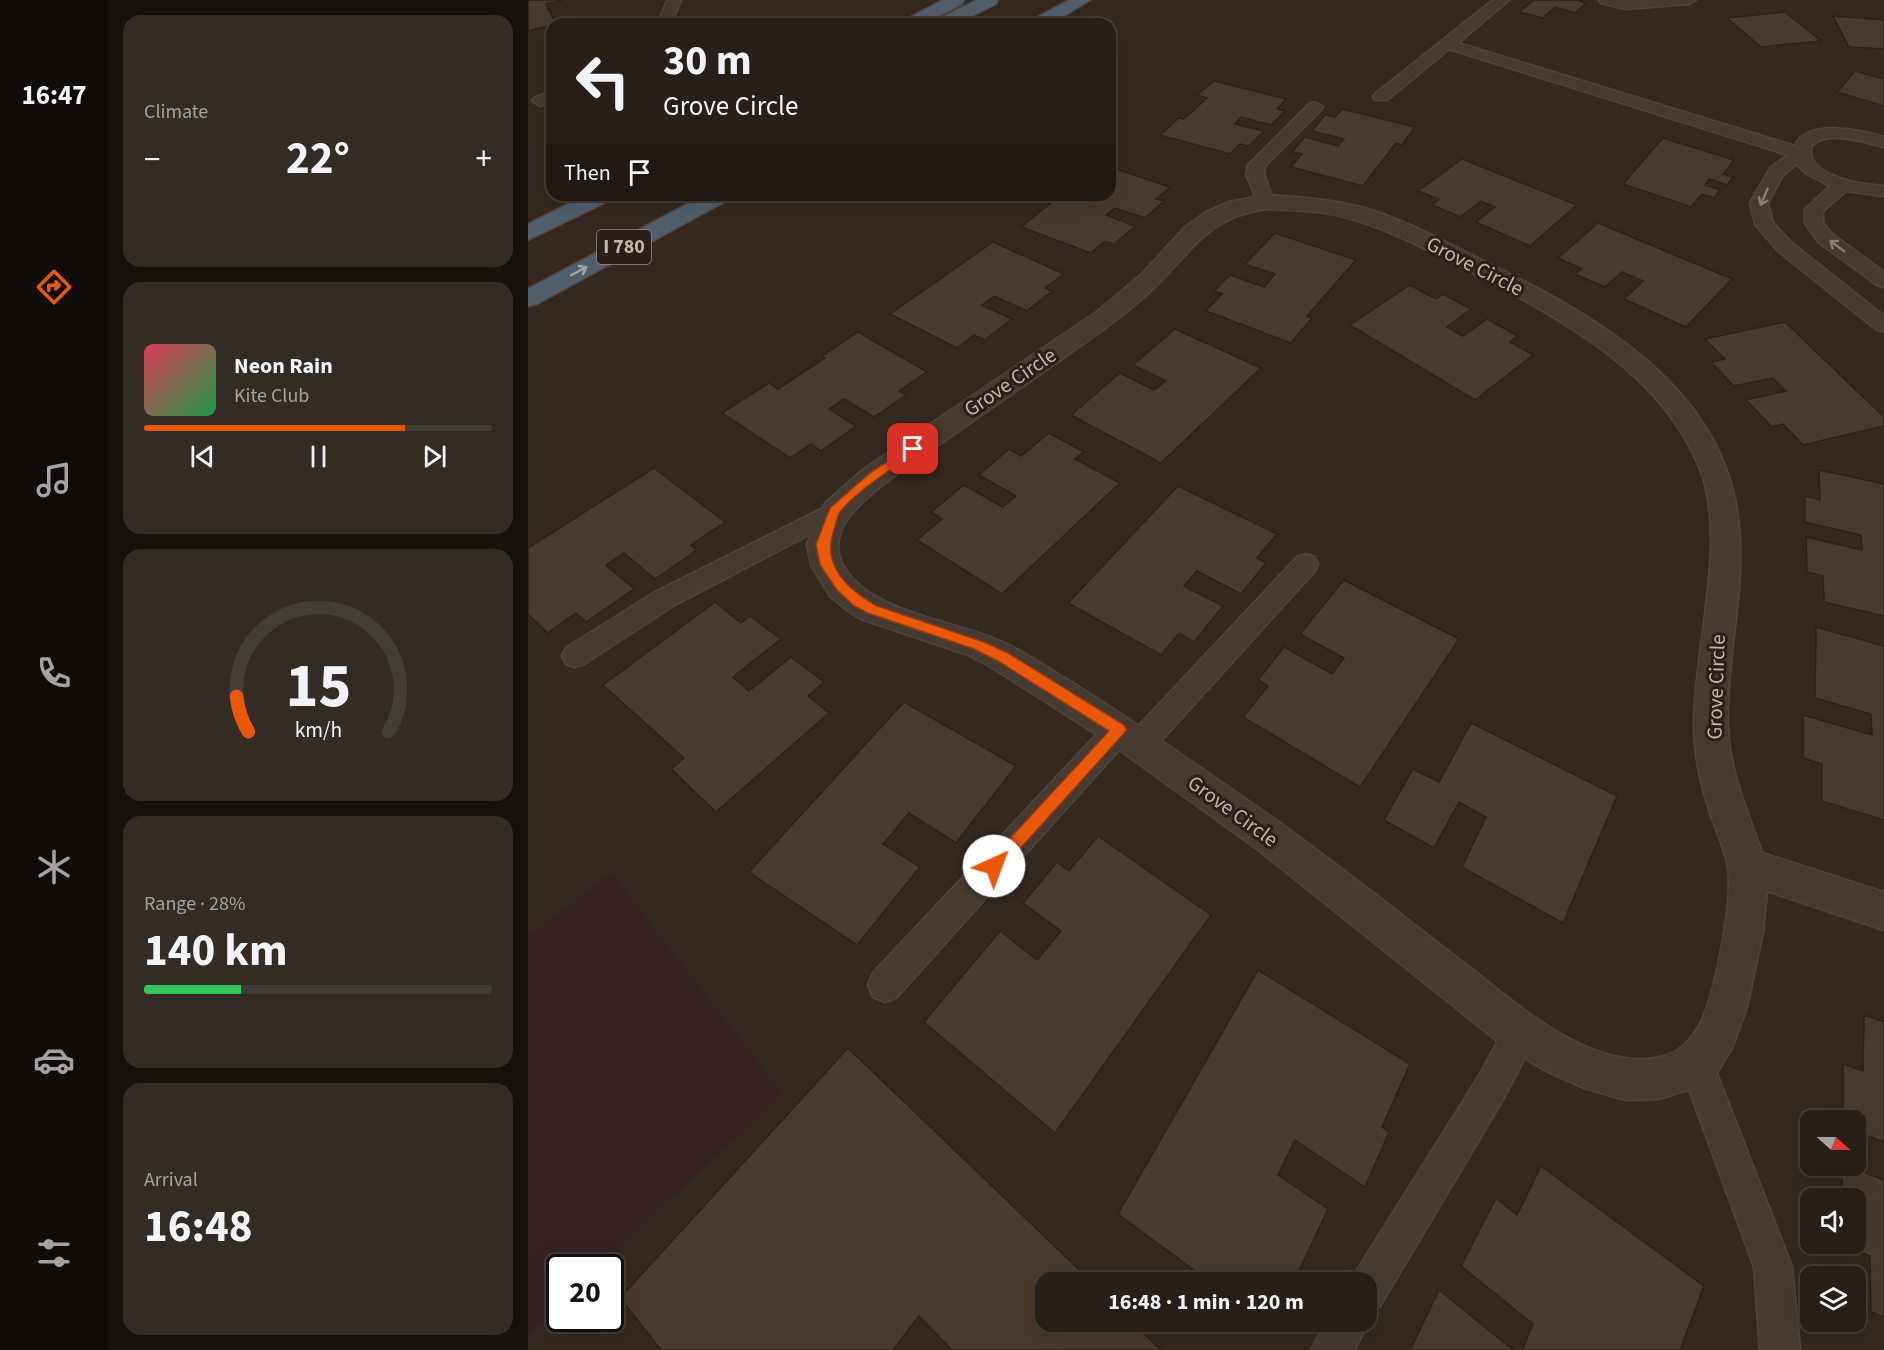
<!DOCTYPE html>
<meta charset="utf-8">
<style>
body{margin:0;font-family:"Source Sans 3",sans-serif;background:#332c25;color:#f1f3f6;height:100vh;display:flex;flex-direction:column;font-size:22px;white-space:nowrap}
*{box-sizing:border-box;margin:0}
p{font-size:20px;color:#a4a2a2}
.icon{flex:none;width:33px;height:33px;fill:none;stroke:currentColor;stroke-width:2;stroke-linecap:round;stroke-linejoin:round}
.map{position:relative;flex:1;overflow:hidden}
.side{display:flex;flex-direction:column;gap:15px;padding:15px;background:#15110d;width:420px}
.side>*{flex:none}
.top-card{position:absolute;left:18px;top:18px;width:570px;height:183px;border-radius:18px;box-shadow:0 6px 24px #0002,0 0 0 2px #433d37;background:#271f18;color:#f1f3f6;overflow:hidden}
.needle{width:39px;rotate:111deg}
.fabs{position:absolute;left:1272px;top:1110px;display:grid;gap:12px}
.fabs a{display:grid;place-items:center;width:66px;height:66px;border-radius:12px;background:#271f18;box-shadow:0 6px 24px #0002,0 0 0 2px #433d37;font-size:30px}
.speed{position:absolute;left:18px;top:1254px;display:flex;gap:12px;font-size:30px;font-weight:700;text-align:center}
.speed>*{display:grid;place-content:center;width:78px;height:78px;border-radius:50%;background:#271f18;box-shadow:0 6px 24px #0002,0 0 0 2px #433d37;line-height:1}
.speed .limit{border:3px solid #111;border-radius:9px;background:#fff;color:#111}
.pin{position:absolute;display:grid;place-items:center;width:51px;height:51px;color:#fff;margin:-26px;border-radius:12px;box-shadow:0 3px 9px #0006}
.me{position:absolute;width:66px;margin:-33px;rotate:43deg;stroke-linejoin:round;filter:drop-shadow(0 0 4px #0008)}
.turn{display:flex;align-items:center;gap:21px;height:126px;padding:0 18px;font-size:27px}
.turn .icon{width:78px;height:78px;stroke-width:2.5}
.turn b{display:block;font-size:42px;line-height:51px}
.then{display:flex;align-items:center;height:57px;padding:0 18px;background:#0003;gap:12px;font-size:22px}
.big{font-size:45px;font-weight:700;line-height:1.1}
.side .widget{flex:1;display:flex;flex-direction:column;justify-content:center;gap:9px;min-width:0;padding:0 21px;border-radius:18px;background:#332c25}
.side .dial{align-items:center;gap:0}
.dial svg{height:156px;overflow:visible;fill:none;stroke:#433d37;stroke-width:7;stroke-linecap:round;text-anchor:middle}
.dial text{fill:#f1f3f6;stroke:none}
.song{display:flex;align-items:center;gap:18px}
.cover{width:72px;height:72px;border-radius:9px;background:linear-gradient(135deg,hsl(350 70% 55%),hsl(140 70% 35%))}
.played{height:6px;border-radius:3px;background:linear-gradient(90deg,#ea580c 75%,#433d37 75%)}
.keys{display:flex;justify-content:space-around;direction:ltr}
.heat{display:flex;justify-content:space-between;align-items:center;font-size:33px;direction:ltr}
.charge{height:9px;border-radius:4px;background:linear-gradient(90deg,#34c759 28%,#433d37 0)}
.trip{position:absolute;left:507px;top:1272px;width:342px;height:60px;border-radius:18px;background:#271f18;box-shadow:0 6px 24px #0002,0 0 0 2px #433d37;font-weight:700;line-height:60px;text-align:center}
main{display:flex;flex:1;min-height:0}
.tabs{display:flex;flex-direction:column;width:108px;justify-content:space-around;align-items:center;background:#100c0a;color:#a4a2a2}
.tabs .icon{width:42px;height:42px}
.tabs .active{color:#ea580c}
.tabs b{font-size:27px;color:#f1f3f6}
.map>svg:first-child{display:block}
</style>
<main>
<nav class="tabs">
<b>16:47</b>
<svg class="icon active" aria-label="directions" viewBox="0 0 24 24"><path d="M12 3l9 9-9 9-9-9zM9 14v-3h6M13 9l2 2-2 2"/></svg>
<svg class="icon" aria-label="music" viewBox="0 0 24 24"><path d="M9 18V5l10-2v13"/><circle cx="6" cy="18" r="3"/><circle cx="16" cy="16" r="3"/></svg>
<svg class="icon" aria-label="phone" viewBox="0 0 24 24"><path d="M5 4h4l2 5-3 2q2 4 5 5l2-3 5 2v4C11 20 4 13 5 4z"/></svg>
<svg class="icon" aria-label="climate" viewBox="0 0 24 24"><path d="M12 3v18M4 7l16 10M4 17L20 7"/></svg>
<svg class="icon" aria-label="car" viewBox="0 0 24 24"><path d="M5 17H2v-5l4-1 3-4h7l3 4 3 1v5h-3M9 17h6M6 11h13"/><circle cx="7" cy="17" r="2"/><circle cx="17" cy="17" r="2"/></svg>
<svg class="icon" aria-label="filters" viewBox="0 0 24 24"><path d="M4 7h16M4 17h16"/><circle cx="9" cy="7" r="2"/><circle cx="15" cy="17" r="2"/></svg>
</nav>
<section class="side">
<div class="widget"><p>Climate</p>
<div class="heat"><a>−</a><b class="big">22°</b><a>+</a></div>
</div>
<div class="widget">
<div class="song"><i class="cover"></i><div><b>Neon Rain</b><p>Kite Club</p></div></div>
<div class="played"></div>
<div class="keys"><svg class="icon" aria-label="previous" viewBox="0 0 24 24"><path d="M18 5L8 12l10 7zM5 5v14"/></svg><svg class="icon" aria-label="pause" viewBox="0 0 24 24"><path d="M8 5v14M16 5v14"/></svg><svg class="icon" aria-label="next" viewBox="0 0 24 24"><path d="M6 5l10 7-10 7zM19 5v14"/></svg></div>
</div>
<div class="widget dial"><svg viewBox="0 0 100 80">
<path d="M14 69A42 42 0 1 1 86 69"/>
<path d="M14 69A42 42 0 0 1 8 51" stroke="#ea580c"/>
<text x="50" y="56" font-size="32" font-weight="700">15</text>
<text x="50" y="72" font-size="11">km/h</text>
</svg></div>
<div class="widget"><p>Range · 28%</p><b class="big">140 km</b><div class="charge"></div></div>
<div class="widget"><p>Arrival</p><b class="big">16:48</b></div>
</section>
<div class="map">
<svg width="1356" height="1350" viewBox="0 0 1356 1350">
<rect width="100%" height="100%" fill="#342920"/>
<polygon fill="#362223" points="83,873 255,1094 70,1267 32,1268 31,1304 0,1334 0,936"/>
<g fill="#483a2f" stroke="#2c221b" stroke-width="1.5">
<polygon points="0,0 37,0 18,4 28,24 0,31"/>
<polygon points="1006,0 1049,0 1058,3 1047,13 1027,7 1015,18 991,12"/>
<polygon points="1257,12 1293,41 1233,47 1199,18"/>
<polygon points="1305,16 1356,20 1356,49 1321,47"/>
<polygon points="1327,71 1356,79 1356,106 1309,92"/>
<polygon points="686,81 758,99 749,109 757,111 743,125 713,117 707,124 736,131 721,146 712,144 702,154 632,135 651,118 656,119 679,98 669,95"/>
<polygon points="814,109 887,127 874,145 868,143 835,186 763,167 774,154 764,152 777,137 810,146 816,139 784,131 797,115 807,117"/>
<polygon points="1135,138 1206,160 1195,174 1205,177 1199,185 1181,179 1177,185 1192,190 1186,198 1174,194 1163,207 1095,184"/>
<polygon points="934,159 1049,205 1002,246 948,222 967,207 953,201 932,217 904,205 911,199 890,191"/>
<polygon points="582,167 642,187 628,199 636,201 617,218 587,208 578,215 607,226 586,244 577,241 563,253 493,227 533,195 582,195"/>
<polygon points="1070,223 1204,279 1158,327 1096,299 1115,281 1094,272 1077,287 1047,274 1054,269 1030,258"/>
<polygon points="747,233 828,260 779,316 784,318 763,343 678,311 694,294 686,291 702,275 736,287 747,274 717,264"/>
<polygon points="465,242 536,274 517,288 524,291 499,311 466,296 454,305 484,319 457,340 446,335 429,348 362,314"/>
<polygon points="882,285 908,299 915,294 943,309 919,327 935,336 959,319 990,336 982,342 1005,355 947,400 822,325"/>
<polygon points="1257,322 1356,417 1356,426 1275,445 1255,424 1244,427 1218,400 1258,391 1245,378 1206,386 1183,362 1197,359 1177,339"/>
<polygon points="647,329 733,368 633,463 543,415 592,373 626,390 638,381 605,365"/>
<polygon points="330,332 399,372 371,391 378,395 346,417 316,399 301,409 328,426 293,451 283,444 262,458 194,413 241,383 250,389 297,358 294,356"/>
<polygon points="521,433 556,452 547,459 592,483 474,594 389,540 414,519 403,512 436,485 475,507 488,496 451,475 481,449 493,456"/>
<polygon points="126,468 197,522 163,545 169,550 127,579 96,553 78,565 106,589 58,622 48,613 20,633 0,614 0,548"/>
<polygon points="1291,470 1356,484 1356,616 1296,602 1295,576 1279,572 1278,537 1334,550 1333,535 1277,522 1277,496 1292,500"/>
<polygon points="650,486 749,534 729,558 738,563 713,594 669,571 656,586 695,606 666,642 651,633 633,655 540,603"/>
<polygon points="816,580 931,639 832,787 715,717 740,686 730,680 756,647 804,674 816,658 772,634"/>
<polygon points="187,602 213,623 222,616 253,639 205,677 221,691 263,657 296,682 280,696 301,713 188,812 143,769 156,758 75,685"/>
<polygon points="1288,627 1356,646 1356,820 1294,801 1294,764 1275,758 1275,715 1344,735 1343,714 1287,698"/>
<polygon points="376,702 488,766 428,843 381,813 355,844 392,867 329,945 221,872"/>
<polygon points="943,723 1089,796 1035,923 934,867 958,817 931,802 906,848 856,820 885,769 911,782"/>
<polygon points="570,836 683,915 527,1133 396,1022 472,931 509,960 533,931 495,903 529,862 541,871"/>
<polygon points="730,970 882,1064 854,1127 861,1132 837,1187 767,1140 750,1175 800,1209 766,1282 682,1282 590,1214"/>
<polygon points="1336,1015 1356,1022 1356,1142 1328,1131 1328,1120 1315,1120 1315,1064 1335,1071"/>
<polygon points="320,1048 564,1282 518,1282 518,1322 604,1322 633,1350 424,1350 391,1316 365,1350 133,1350 92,1298"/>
<polygon points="1013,1166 1176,1286 1152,1350 994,1350 1005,1324 933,1266 968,1198 989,1215"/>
<polygon points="1314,1166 1320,1166 1356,1180 1356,1317 1343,1312 1342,1256 1313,1244 1328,1244 1328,1198 1314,1198"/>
<polygon points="911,1290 985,1350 882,1350"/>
</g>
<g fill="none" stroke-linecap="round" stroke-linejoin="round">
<defs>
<g id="service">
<polygon points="139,0 153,0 143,24 128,24 132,19"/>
<path d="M965,0h16l-51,43 337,103c11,-28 67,-16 89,-9v10c-21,-5 -53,-17 -72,-2 -10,31 51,40 72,41v10l-38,-5 -23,20v12l9,11 52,38v15l-7,-2 -59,-43 -13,-19v-14l25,-23 -25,-13 -8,-9 -14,11 -15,28 5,20 19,20 92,73v16l-7,-2 -99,-79 -23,-27 -5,-21 20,-35 18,-13 -339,-106 -62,51h-12l-2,-3 2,-3z"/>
<polygon points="1071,0 1168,0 1161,4 1097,9 1073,3"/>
<polygon points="24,91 24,102 12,106 4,101 6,98"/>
<polygon points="787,102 795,107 793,110 737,166 736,174 746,202 743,206 731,206 718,174 720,165 781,104"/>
<polygon points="307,502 315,505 319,511 315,517 145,606 56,664 47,667 38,664 34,656 38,648 127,592"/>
<polygon points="778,554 787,557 790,564 787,571 622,753 612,756 602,753 598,744 600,740 369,997 357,1002 345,997 340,985 345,973 581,721 591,718 601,721 605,730 603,734 769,557"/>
<polygon points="993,1016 1005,1021 1010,1033 973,1103 852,1306 838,1311 838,1282 822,1282 824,1278 949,1079 981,1021"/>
<polygon points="1168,1045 1180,1050 1264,1267 1272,1350 1232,1350 1226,1267 1151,1062 1156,1050"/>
<polygon points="838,1316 841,1322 826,1350 783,1350 798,1322 838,1322"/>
</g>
<path id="minor" d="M737,195c34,2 67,4 99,13 42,12 79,33 118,52 105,52 231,118 254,245 14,74 -11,150 -8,224 2,44 20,83 34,124l122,39v38l-117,-39 -4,41 -16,75 -15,41 -14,23 -13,10 -15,8 -31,10 -33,1 -42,-12 -34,-15 -44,-25 -249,-199 -150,-108 -116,-74 -23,-12 -107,-36 -13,-8 -18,-15 -19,-31 -4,-21 18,-41 39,-34 234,-158 43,-36 44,-48 21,-15 24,-10zM737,209c32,1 63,2 93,12 39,12 75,32 111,50 88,46 192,99 231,198 28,72 -6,178 -6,255 0,31 7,63 17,92 6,17 14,34 17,52 5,32 -13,129 -29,158 -6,11 -17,23 -29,28 -23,10 -57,4 -79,-5 -46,-19 -85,-53 -123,-83 -68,-52 -135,-106 -205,-155 -63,-44 -125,-87 -190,-128 -27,-16 -53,-35 -83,-46 -44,-18 -132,-28 -150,-79 -6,-17 3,-36 15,-48 25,-26 56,-46 85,-66 41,-29 82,-57 122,-85 33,-24 67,-46 96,-75 38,-38 49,-65 107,-75z"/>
<g id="motorway">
<polygon points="415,0 436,0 434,4 396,24 374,24 377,20"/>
<polygon points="449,0 470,0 468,4 428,24 405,24 408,20"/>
<polygon points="541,0 562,0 523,24 501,24 504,20"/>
<polygon points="58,195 86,195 83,200 0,240 0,224"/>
<polygon points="176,195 203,195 200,200 9,304 0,306 0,289"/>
</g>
</defs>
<use href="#service" stroke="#4f443d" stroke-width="3"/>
<use href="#minor" stroke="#4f443d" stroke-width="3"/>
<use href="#motorway" stroke="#50463e" stroke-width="3"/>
<use href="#service" fill="#453b33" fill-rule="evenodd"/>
<use href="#minor" fill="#453b33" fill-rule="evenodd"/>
<use href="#motorway" fill="#515f6b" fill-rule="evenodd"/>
</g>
<defs><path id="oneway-shaft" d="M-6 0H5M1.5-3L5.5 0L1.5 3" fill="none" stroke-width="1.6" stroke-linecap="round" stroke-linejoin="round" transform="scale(1.5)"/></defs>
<g stroke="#8a7f76">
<use href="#oneway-shaft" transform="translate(1236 197) rotate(113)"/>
<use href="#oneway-shaft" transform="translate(1309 246) rotate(-143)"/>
</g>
<use stroke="#aba5a0" href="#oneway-shaft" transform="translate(51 271) rotate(-28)"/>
<path fill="#ea580c" stroke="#983908" stroke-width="1.5" d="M385,445l5,4 -1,3c-22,15 -61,39 -77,60 -3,5 -4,12 -6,18 -13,35 14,60 43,76l107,36 24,11 116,72 3,5 -127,141 -6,2 -5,-2 -2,-5 2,-5 120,-130 -111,-70 -24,-12 -106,-36 -14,-7 -17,-16 -17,-25 -4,-21 14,-36 40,-35z"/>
<g text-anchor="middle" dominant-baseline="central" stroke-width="6" stroke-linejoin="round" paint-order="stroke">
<rect fill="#2a2019" stroke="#948a81" stroke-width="1.5" x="69" y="230" width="54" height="34" rx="4.5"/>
<g font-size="20" font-weight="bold" fill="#c2b7ad">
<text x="96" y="247">I 780</text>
</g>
<g font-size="21" fill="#c2b7ad" stroke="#2a2019">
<text transform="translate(947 266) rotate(27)">Grove Circle</text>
<text transform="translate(482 382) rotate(-34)">Grove Circle</text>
<text transform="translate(1188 687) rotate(-88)">Grove Circle</text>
<text transform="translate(705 811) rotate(36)">Grove Circle</text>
</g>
</g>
</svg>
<div class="fabs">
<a><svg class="needle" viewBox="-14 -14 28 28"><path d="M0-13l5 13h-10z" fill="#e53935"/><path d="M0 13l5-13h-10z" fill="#a4a2a2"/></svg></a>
<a><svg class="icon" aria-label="sound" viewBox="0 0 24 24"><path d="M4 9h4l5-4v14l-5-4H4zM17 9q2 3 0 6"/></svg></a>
<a><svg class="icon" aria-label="layers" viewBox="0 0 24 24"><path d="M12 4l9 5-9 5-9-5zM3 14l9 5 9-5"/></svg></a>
</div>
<div class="speed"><div class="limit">20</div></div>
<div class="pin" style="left:385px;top:449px;background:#d93025"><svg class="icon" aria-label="arrive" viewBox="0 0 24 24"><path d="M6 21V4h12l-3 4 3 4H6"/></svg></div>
<svg class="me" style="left:466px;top:866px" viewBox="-20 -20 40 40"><circle r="19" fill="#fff"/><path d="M0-13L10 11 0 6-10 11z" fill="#ea580c"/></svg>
<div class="trip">16:48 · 1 min · 120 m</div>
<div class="top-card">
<div class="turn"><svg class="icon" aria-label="left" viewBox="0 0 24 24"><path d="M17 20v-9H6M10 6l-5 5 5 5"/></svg><div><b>30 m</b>Grove Circle</div></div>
<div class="then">Then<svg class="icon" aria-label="arrive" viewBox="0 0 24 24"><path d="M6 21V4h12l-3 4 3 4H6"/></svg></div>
</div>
</div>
</main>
